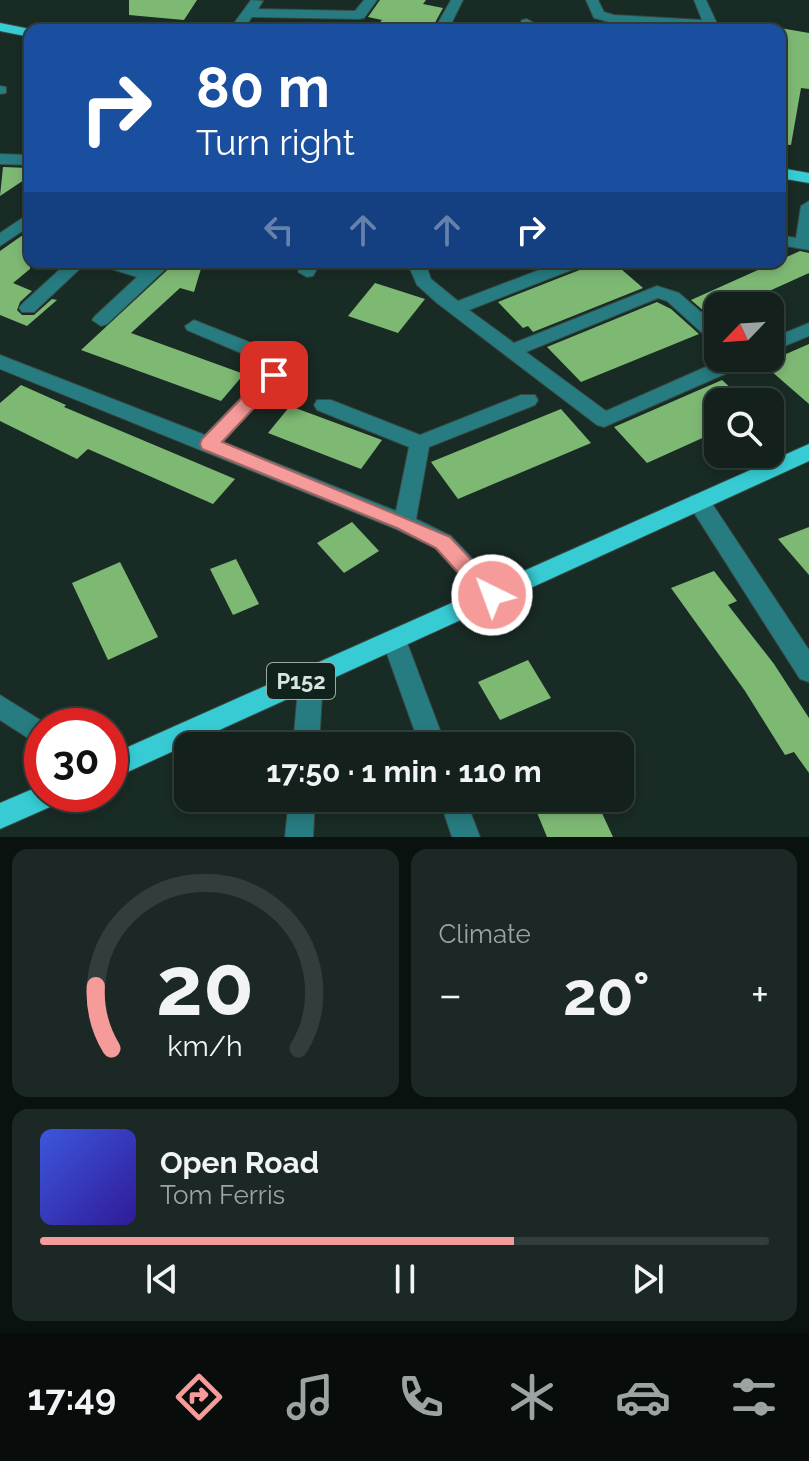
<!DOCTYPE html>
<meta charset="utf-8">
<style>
body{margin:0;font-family:Raleway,sans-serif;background:#1c2825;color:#f1f3f6;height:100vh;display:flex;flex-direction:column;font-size:30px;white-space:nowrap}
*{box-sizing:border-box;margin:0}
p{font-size:26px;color:#9da3a3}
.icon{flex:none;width:44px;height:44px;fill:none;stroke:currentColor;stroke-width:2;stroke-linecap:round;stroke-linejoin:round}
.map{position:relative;height:837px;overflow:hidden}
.details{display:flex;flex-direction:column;gap:12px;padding:12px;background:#0a120f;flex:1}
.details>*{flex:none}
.top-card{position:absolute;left:24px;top:24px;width:762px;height:244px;border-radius:16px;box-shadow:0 4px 12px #0003,0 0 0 2px #323e3b;background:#1a4fa0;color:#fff;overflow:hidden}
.needle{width:52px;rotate:245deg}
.fabs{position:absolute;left:704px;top:292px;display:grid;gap:16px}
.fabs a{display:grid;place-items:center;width:80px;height:80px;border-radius:16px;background:#13201c;box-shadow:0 4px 12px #0003,0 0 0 2px #323e3b;font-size:40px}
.speed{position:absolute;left:24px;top:708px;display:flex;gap:16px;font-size:40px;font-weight:700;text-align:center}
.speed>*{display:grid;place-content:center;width:104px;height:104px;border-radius:50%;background:#13201c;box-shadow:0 4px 12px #0003,0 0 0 2px #323e3b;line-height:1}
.speed .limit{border:12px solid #d22;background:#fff;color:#111}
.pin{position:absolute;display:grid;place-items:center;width:68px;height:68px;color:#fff;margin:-34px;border-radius:16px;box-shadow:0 4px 12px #0006}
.me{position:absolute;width:88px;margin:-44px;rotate:318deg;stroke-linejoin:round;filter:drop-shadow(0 0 6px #0008)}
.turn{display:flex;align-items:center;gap:28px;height:168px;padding:0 40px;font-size:36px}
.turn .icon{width:104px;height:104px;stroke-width:2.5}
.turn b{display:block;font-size:56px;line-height:68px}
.lanes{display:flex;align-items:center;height:76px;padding:0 40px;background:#0003;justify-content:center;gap:40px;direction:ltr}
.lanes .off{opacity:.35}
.big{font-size:60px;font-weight:700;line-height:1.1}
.details .card{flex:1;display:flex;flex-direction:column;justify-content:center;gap:12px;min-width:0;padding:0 28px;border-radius:16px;background:#1c2825}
.details .dial{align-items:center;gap:0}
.dial svg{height:208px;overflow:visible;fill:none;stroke:#323e3b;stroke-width:7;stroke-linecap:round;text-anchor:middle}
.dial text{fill:#f1f3f6;stroke:none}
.song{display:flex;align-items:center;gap:24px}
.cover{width:96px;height:96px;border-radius:12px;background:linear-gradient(135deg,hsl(230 70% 55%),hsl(250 70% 35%))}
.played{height:8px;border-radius:4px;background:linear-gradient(90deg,#f59b99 65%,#323e3b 65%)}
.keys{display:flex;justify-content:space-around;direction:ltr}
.heat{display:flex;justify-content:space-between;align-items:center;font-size:44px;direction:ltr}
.details .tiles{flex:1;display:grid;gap:12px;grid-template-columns:1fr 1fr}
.card:last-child{grid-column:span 2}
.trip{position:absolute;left:174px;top:732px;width:460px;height:80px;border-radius:16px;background:#13201c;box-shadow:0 4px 12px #0003,0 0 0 2px #323e3b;font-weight:700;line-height:80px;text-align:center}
.menu{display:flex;height:128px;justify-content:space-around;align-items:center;background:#080d0b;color:#9da3a3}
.menu .icon{width:56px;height:56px}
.menu .on{color:#f59b99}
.menu b{font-size:36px;color:#f1f3f6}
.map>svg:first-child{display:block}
</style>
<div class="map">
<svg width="809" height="837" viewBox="0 0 809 837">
<rect width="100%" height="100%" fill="#192b25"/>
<g fill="#7eb974">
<polygon points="129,0 197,0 184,20 129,15"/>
<polygon points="380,0 426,0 423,4 443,8 431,30 374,30 382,20 368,17"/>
<polygon points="780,28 809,33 809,89 801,88 791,145 780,144"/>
<polygon points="3,167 30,168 30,176 0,196"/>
<polygon points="30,230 30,269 13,283 32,291 20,302 17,310 22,315 34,315 52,299 57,300 27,326 0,315 0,251"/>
<polygon points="800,251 809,253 809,273 736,306 718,306 718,323 691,300"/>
<polygon points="176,262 203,262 194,292 180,288 131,333 244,374 221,401 81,350"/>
<polygon points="600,262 613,262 643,288 533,332 528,326 523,328 498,302"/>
<polygon points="375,283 425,299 398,333 348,316"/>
<polygon points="657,302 671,309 699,334 581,382 547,347"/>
<polygon points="809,344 809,404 763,364"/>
<polygon points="722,380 746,402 718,402 718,431 647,463 614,427"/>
<polygon points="21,385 66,405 64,407 235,479 213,504 88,449 77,459 0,421 0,403"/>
<polygon points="290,406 382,440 361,469 268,433"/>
<polygon points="561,409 591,443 458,499 431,462"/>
<polygon points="352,522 379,551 344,573 317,543"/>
<polygon points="809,527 809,575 778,539"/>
<polygon points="236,559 259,604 233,615 210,569"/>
<polygon points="120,562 158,637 108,660 72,583"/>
<polygon points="714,571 737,601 728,605 774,664 809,718 809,773 794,752 785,755 745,691 671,588"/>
<polygon points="528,660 551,698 500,720 478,682"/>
<polygon points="531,798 595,798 613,837 547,837"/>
</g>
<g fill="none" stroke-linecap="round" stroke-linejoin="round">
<defs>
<g id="minor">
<polygon points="251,0 263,1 258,9 355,11 364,0 377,0 364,18 359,19 252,17 243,30 229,30"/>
<polygon points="451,0 463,0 448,30 434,30"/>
<polygon points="586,0 598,0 604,12 614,15 702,20 694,0 706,0 720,30 613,23 594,18"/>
<polygon points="527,19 534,23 531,30 517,30 522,20"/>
<polygon points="0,86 6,87 6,93 0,94"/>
<polygon points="0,154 30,155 30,165 0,164"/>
<polygon points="809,201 809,250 780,245 780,235 796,238 801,206"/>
<polygon points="30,213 30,226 0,246 0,233"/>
<polygon points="68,262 87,262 34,312 22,312 19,308 22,304"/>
<polygon points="99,262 127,262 147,268 154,262 173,262 107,324 101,326 92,320 95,316 137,277 102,266"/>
<polygon points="303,262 321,262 313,276 307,277 298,272"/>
<polygon points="407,262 425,262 431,279 458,301 560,262 581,262 579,267 469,310 514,343 657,286 679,293 718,327 718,343 711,341 667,301 658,298 526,352 606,411 726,358 752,358 750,363 604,427 597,425 437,303 417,285"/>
<path d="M671,262h39c-8,8 -31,8 -39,0z"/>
<polygon points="194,320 269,350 284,375 223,442 396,511 409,447 317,410 314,405 317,400 331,400 420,435 521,395 535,395 538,400 535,405 429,447 416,519 451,536 500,588 504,595 500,602 492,605 484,602 435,548 396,529 0,369 0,355 205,435 264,374 255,359 187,330 185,326"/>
<polygon points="809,323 809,336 770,352 770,339"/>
<polygon points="699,494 707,496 809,650 809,682 800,679 691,508 688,502 691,496"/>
<polygon points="394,630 402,633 406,640 446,746 420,746 382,640 386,633"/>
<polygon points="311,666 320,669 323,677 319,746 293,746 299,677 302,669"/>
<polygon points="0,695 50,726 42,726 42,747 0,720"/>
<polygon points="289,798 315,798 313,837 285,837"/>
<polygon points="439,798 465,798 480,837 452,837"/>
</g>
<g id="major">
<polygon points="0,23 30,29 34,30 30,30 30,37 0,31"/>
<polygon points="780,168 809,173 809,183 780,178"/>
<polygon points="809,444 809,461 110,780 110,755"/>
<polygon points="42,785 42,794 63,794 59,803 0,829 0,803"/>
</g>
</defs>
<use href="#minor" stroke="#384943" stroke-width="2"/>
<use href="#major" stroke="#384943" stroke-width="2"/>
<use href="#minor" fill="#267c80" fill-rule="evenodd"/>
<use href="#major" fill="#37ccd4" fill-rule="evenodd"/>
</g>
<polygon fill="#f59b99" stroke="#9f6563" stroke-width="2" points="274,369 281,371 283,375 281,379 222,442 450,537 499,589 502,595 499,602 492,604 485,602 436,548 397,528 202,449 200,444 202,439 268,371"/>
<g text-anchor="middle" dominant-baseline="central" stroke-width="8" stroke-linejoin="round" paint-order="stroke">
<rect fill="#0f221c" stroke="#9caaa5" stroke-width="2" x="267" y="663" width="68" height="36" rx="6"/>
<g font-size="22" font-weight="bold" fill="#d9e4e0">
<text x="301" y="681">Р152</text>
</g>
</g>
</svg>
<div class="fabs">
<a><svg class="needle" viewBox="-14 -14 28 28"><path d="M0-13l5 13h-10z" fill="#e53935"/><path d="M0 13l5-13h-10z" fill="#9da3a3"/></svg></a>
<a><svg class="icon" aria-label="search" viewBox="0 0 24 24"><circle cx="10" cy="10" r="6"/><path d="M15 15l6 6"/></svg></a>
</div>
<div class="speed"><div class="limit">30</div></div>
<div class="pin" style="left:274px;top:375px;background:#d93025"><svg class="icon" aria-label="arrive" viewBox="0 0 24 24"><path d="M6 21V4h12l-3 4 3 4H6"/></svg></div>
<svg class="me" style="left:492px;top:595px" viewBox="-20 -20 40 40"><circle r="17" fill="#f59b99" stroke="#fff" stroke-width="3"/><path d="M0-11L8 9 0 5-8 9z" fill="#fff"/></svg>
<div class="trip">17:50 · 1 min · 110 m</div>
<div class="top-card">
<div class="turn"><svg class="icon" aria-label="right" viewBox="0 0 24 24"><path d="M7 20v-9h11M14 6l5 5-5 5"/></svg><div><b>80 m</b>Turn right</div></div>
<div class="lanes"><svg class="icon off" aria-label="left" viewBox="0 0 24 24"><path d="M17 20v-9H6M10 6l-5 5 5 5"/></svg><svg class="icon off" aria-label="ahead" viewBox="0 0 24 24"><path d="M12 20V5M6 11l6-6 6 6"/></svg><svg class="icon off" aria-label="ahead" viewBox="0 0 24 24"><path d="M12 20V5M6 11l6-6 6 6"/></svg><svg class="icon" aria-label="right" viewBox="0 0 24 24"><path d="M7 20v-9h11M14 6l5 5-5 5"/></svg></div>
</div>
</div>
<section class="details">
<div class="tiles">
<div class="card dial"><svg viewBox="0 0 100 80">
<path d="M14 69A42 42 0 1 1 86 69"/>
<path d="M14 69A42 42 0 0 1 8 45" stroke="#f59b99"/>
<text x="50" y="56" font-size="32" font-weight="700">20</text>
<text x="50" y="72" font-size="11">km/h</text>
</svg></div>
<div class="card"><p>Climate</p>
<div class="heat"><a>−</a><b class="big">20°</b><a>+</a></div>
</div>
<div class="card">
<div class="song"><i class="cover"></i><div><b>Open Road</b><p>Tom Ferris</p></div></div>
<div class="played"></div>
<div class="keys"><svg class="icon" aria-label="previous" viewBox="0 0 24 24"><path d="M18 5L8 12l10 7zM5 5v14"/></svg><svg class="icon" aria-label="pause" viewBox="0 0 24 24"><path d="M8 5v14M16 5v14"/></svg><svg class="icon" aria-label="next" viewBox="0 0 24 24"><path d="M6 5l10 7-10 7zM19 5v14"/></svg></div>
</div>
</div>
</section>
<nav class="menu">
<b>17:49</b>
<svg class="icon on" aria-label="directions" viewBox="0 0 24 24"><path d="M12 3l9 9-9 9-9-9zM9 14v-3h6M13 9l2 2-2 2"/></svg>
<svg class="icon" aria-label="music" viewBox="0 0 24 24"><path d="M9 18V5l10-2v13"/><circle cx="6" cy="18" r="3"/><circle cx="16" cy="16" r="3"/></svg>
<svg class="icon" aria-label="phone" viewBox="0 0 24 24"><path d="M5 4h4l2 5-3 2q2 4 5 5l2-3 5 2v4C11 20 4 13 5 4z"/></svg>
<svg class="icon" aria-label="climate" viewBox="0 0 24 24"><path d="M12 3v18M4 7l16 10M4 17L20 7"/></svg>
<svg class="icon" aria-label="car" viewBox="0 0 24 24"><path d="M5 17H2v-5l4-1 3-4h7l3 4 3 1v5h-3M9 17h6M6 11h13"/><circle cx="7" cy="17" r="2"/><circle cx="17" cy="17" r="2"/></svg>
<svg class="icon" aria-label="filters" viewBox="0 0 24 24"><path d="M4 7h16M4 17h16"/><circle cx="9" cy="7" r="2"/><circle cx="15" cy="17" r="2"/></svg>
</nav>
